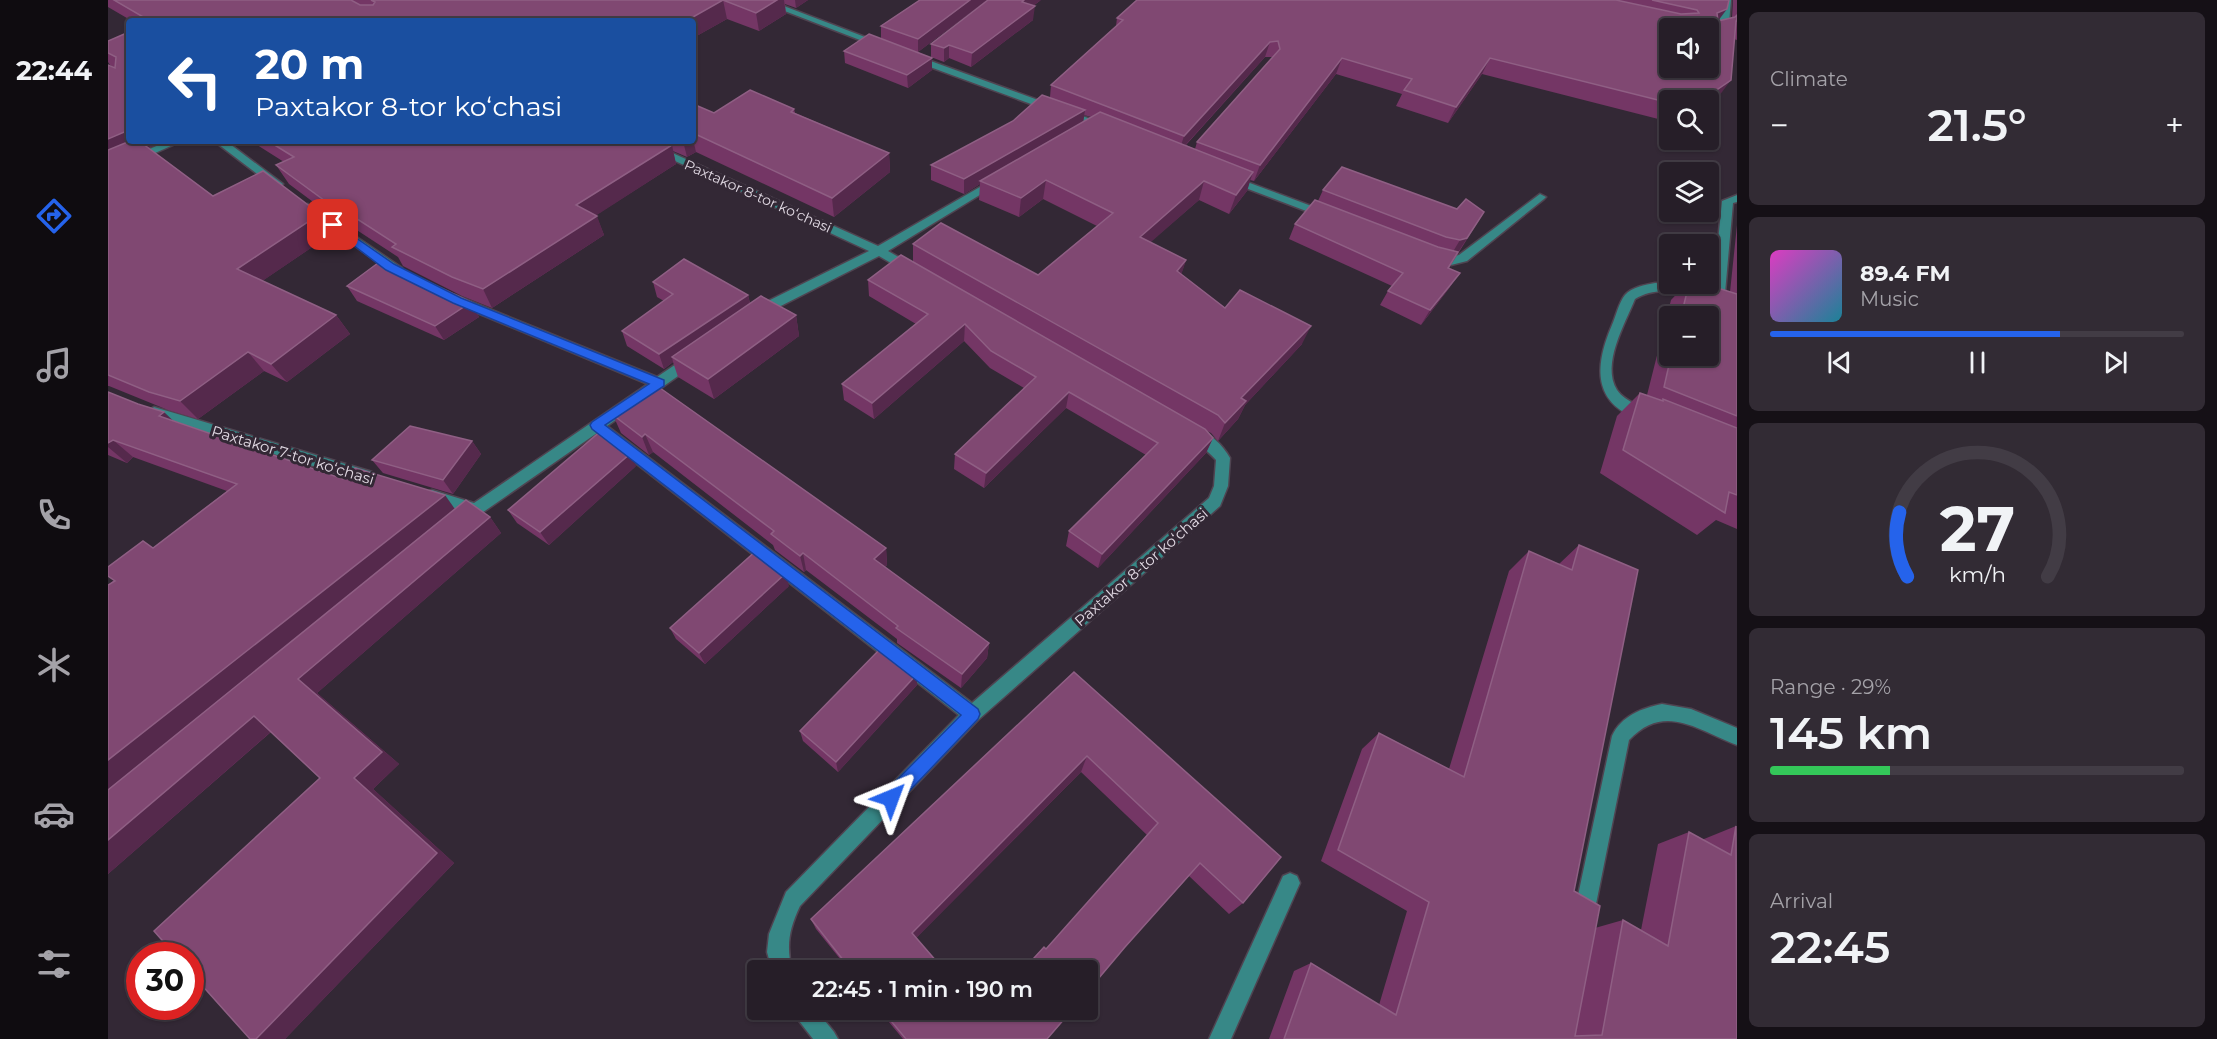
<!DOCTYPE html>
<meta charset="utf-8">
<style>
body{margin:0;font-family:Montserrat,sans-serif;background:#322b34;color:#f1f3f6;height:100vh;display:flex;flex-direction:column;font-size:22px;white-space:nowrap}
*{box-sizing:border-box;margin:0}
p{font-size:20px;color:#a4a2a8}
.icon{flex:none;width:33px;height:33px;fill:none;stroke:currentColor;stroke-width:2;stroke-linecap:round;stroke-linejoin:round}
.map{position:relative;flex:1;overflow:hidden}
.side{display:flex;flex-direction:column;gap:12px;padding:12px;background:#151016;width:480px}
.side>*{flex:none}
.guide{position:absolute;left:18px;top:18px;width:570px;height:126px;border-radius:6px;box-shadow:0 2px 4px #0004,0 0 0 2px #423c45;background:#1a4fa0;color:#fff;overflow:hidden}
.controls{position:absolute;left:1551px;top:18px;display:grid;gap:12px}
.controls a{display:grid;place-items:center;width:60px;height:60px;border-radius:6px;background:#261e28;box-shadow:0 2px 4px #0004,0 0 0 2px #423c45;font-size:30px}
.speed{position:absolute;left:18px;top:942px;display:flex;gap:12px;font-size:30px;font-weight:700;text-align:center}
.speed>*{display:grid;place-content:center;width:78px;height:78px;border-radius:50%;background:#261e28;box-shadow:0 2px 4px #0004,0 0 0 2px #423c45;line-height:1}
.speed .limit{border:9px solid #d22;background:#fff;color:#111}
.pin{position:absolute;display:grid;place-items:center;width:51px;height:51px;color:#fff;margin:-26px;border-radius:12px;box-shadow:0 3px 9px #0006}
.me{position:absolute;width:66px;margin:-33px;rotate:44deg;stroke-linejoin:round;filter:drop-shadow(0 0 4px #0008)}
.turn{display:flex;align-items:center;gap:21px;height:126px;padding:0 30px;font-size:27px}
.turn .icon{width:78px;height:78px;stroke-width:2.5}
.turn b{display:block;font-size:42px;line-height:51px}
.big{font-size:45px;font-weight:600;line-height:1.1}
.side .widget{flex:1;display:flex;flex-direction:column;justify-content:center;gap:9px;min-width:0;padding:0 21px;border-radius:9px;background:#322b34}
.side .dial{align-items:center;gap:0}
.dial svg{height:156px;overflow:visible;fill:none;stroke:#423c45;stroke-width:7;stroke-linecap:round;text-anchor:middle}
.dial text{fill:#f1f3f6;stroke:none}
.song{display:flex;align-items:center;gap:18px}
.cover{width:72px;height:72px;border-radius:9px;background:linear-gradient(135deg,hsl(310 70% 55%),hsl(190 70% 35%))}
.played{height:6px;border-radius:3px;background:linear-gradient(90deg,#2563eb 70%,#423c45 70%)}
.keys{display:flex;justify-content:space-around;direction:ltr}
.heat{display:flex;justify-content:space-between;align-items:center;font-size:33px;direction:ltr}
.charge{height:9px;border-radius:4px;background:linear-gradient(90deg,#34c759 29%,#423c45 0)}
.trip{position:absolute;left:639px;top:960px;width:351px;height:60px;border-radius:6px;background:#261e28;box-shadow:0 2px 4px #0004,0 0 0 2px #423c45;font-weight:600;line-height:60px;text-align:center}
main{display:flex;flex:1;min-height:0}
.dock{display:flex;flex-direction:column;width:108px;justify-content:space-around;align-items:center;background:#0f0c10;color:#a4a2a8}
.dock .icon{width:42px;height:42px}
.dock .on{color:#2563eb}
.dock b{font-size:27px;color:#f1f3f6}
.map>svg:first-child{display:block}
</style>
<main>
<nav class="dock">
<b>22:44</b>
<svg class="icon on" aria-label="directions" viewBox="0 0 24 24"><path d="M12 3l9 9-9 9-9-9zM9 14v-3h6M13 9l2 2-2 2"/></svg>
<svg class="icon" aria-label="music" viewBox="0 0 24 24"><path d="M9 18V5l10-2v13"/><circle cx="6" cy="18" r="3"/><circle cx="16" cy="16" r="3"/></svg>
<svg class="icon" aria-label="phone" viewBox="0 0 24 24"><path d="M5 4h4l2 5-3 2q2 4 5 5l2-3 5 2v4C11 20 4 13 5 4z"/></svg>
<svg class="icon" aria-label="climate" viewBox="0 0 24 24"><path d="M12 3v18M4 7l16 10M4 17L20 7"/></svg>
<svg class="icon" aria-label="car" viewBox="0 0 24 24"><path d="M5 17H2v-5l4-1 3-4h7l3 4 3 1v5h-3M9 17h6M6 11h13"/><circle cx="7" cy="17" r="2"/><circle cx="17" cy="17" r="2"/></svg>
<svg class="icon" aria-label="filters" viewBox="0 0 24 24"><path d="M4 7h16M4 17h16"/><circle cx="9" cy="7" r="2"/><circle cx="15" cy="17" r="2"/></svg>
</nav>
<div class="map">
<svg width="1629" height="1039" viewBox="0 0 1629 1039">
<rect width="100%" height="100%" fill="#332835"/>
<g fill="none" stroke-linecap="round" stroke-linejoin="round">
<defs>
<g id="minor">
<polygon points="648,0 660,0 778,45 770,47"/>
<polygon points="1615,0 1623,0 1621,23 1615,31 1600,35 1600,29 1609,27 1611,23"/>
<polygon points="806,55 999,125 1000,127 991,129 803,60 801,58"/>
<polygon points="60,141 74,141 0,174 0,167"/>
<polygon points="106,141 118,141 175,184 173,186 165,186"/>
<polygon points="524,141 538,141 770,246 884,180 892,180 893,182 780,251 808,267 808,273 800,273 771,256 649,318 643,314 656,303 761,251"/>
<polygon points="1123,176 1222,213 1224,215 1218,219 1214,217 1119,181 1119,177"/>
<polygon points="1432,194 1438,197 1436,199 1359,261 1343,265 1323,260 1321,257 1327,253 1343,257 1351,255"/>
<polygon points="1629,195 1629,202 1625,203 1617,293 1620,298 1629,304 1629,314 1611,304 1605,293 1614,201"/>
<polygon points="200,204 294,268 294,274 286,274 196,209 196,205"/>
<path d="M1547,283l18,1 31,7 2,3 -6,4c-22,-6 -44,-12 -65,1 -10,25 -34,65 -18,91 9,13 26,15 34,26l-7,5c-52,-16 -50,-54 -32,-96 4,-9 7,-23 13,-30 7,-8 20,-10 30,-12z"/>
<path d="M347,295l202,82 31,-21h10l2,3 -2,3 -91,64 365,277 237,-205 5,-12 2,-26c-8,-9 -22,-19 -28,-27l2,-4 5,-1c14,4 28,17 35,30l-2,28 -8,20 -242,214 -178,186c-11,23 -14,40 -8,64h-20l-5,-18 2,-18 17,-42 173,-177 -362,-282 -131,91 -5,2 -5,-2 -3,-4 9,-9 -35,-11 -2,-4 2,-4 5,-2 42,13 174,-119 -197,-82 -2,-3z"/>
<polygon points="46,407 261,471 266,473 268,477 266,481 261,483 41,416 39,412"/>
<path d="M1554,704l29,5 46,19v17c-40,-15 -72,-43 -108,-5l-36,179 -3,7 -7,3 -7,-3 -3,-7 39,-183c9,-20 30,-28 50,-32z"/>
<polygon points="1182,873 1189,876 1192,883 1123,1039 1101,1039 1175,876"/>
<polygon points="685,1010 708,1010 726,1032 730,1039 705,1039 688,1017"/>
</g>
</defs>
<use href="#minor" stroke="#4f4451" stroke-width="3"/>
<use href="#minor" fill="#378887" fill-rule="evenodd"/>
</g>
<g fill="#743665" fill-rule="evenodd">
<polygon points="0,0 700,0 688,8 677,4 678,14 651,31 619,19 585,38 585,21 24,21 0,7"/>
<polygon points="812,0 879,0 810,52 824,58 824,70 800,88 737,63 736,51 773,39 773,26"/>
<polygon points="933,0 925,6 925,20 863,67 841,58 836,62 823,57 823,44"/>
<path d="M1029,0h592l-11,21 14,-3 1,-18h4v40l-3,-1 -15,57 -49,4v22l-188,-48 -34,49 -52,-17 6,-12 -66,-20 -82,107 -4,-1 -3,11 -18,23 -30,-14 -49,42 36,18 -5,14 44,34 77,36 -57,61 -7,14 -20,22 -7,-8 -6,-3 8,8 -7,15 -108,115 -32,-22 3,-15 77,-76 -80,-47 -82,80 -30,-19 1,-15 69,-66 -34,-20 -26,-27 -90,78 -30,-19 -2,-16 74,-60 -47,-28 -1,-16 45,-18v-18l125,31 59,-49 -54,-27 -24,18 -40,-17 1,-16 -16,10 -33,-14v-15l82,-44 37,-24 1,-12 65,-59 1,-8zM1157,57h8l-76,85 -2,7 -9,-4zM976,115l7,2 -8,5z"/>
<polygon points="21,32 21,141 55,141 40,148 105,196 212,214 225,233 154,281 228,315 242,334 179,382 156,371 90,419 60,410 1,386 0,386 0,65 7,68 2,65 0,62 0,41"/>
<polygon points="585,104 606,113 686,109 687,113 781,153 782,172 726,217 588,152 579,157 565,151 568,164 488,215 496,235 384,308 354,296 295,266 290,257 238,223 236,225 181,184 168,165 176,162 143,141 585,141"/>
<polygon points="1215,190 1349,209 1376,212 1341,268 1342,287 1313,325 1272,305 1280,291 1284,286 1181,239 1187,224 1210,201"/>
<path d="M1629,225v304l-21,-9 -19,15 -97,-62 17,-57 23,-23 7,2 24,-95 15,-16h19l25,8zM1562,316h38v40h-38z"/>
<polygon points="545,282 640,295 642,303 688,315 691,336 606,399 570,377 565,362 556,369 519,346 514,331 556,301 549,297"/>
<polygon points="239,286 363,302 371,317 336,340 249,301"/>
<polygon points="0,392 66,421 235,479 347,509 382,517 393,533 209,693 291,764 265,789 346,863 177,1039 142,1039 212,778 163,732 0,874 0,585 45,548 119,491 25,457 19,463 0,455"/>
<polygon points="505,415 778,548 779,565 777,567 881,643 879,658 853,688 789,643 789,639 698,570 696,572 667,550 665,545 545,452 541,455 513,433"/>
<polygon points="364,441 373,454 345,494 275,473 264,460"/>
<polygon points="528,466 441,545 409,523 400,510"/>
<polygon points="1471,545 1466,891 1487,928 1515,920 1533,930 1550,844 1581,832 1595,840 1596,839 1628,826 1629,1039 1161,1039 1186,971 1203,963 1271,1005 1299,911 1213,861 1254,749 1271,733 1341,769 1401,571 1421,551 1451,564"/>
<polygon points="681,586 597,664 568,639 562,628"/>
<polygon points="966,672 1135,903 1121,914 1081,876 1017,947 938,949 1039,835 973,772 808,938 836,970 741,970 708,929 703,919"/>
<polygon points="809,674 809,685 730,772 695,741 692,731"/>
<polygon points="771,1010 869,1010 874,1016 939,1039 795,1039"/>
</g>
<g fill="#55294c">
<polygon points="615,0 619,19 585,38 585,21 578,21"/>
<polygon points="669,0 676,0 678,14 651,31 648,13"/>
<polygon points="687,0 700,0 688,8"/>
<polygon points="862,0 879,0 810,52 810,39"/>
<polygon points="916,0 933,0 912,15 914,2"/>
<polygon points="927,6 925,20 863,67 864,53"/>
<polygon points="1619,9 1607,25 1609,13"/>
<polygon points="1162,42 1157,57 1071,152 1076,136"/>
<polygon points="841,45 841,58 836,62 836,48"/>
<polygon points="824,58 824,70 800,88 799,75"/>
<polygon points="1234,58 1228,74 1146,181 1152,165"/>
<polygon points="1382,58 1374,74 1340,123 1348,107"/>
<polygon points="1623,80 1611,96 1600,103 1600,100 1594,100"/>
<polygon points="977,110 975,124 872,181 872,184 856,194 856,179"/>
<polygon points="21,130 21,141 55,141 0,165 0,139"/>
<polygon points="585,139 588,152 579,157 575,141 585,141"/>
<polygon points="564,145 568,164 475,224 468,205"/>
<polygon points="781,153 782,172 726,217 724,198"/>
<polygon points="1145,172 1139,191 1121,214 1128,195"/>
<polygon points="938,180 935,199 911,217 913,198"/>
<polygon points="1096,181 1091,200 1027,256 1032,237"/>
<polygon points="226,204 238,223 236,225 224,206"/>
<polygon points="1376,212 1331,282 1343,255 1352,240"/>
<polygon points="212,214 225,233 144,288 129,269"/>
<polygon points="489,216 496,235 384,308 375,289"/>
<polygon points="1078,260 1072,279 1069,271"/>
<polygon points="1352,273 1342,287 1313,325 1322,310"/>
<polygon points="640,295 643,309 564,357 565,362 556,369 551,354"/>
<polygon points="363,302 371,317 336,340 327,326"/>
<polygon points="228,315 242,334 179,382 163,364"/>
<polygon points="688,315 691,336 606,399 600,379"/>
<polygon points="857,324 856,341 766,419 764,403"/>
<polygon points="1203,326 1194,344 1137,405 1130,419 1110,441 1117,423 1133,398"/>
<polygon points="140,352 156,371 90,419 72,401"/>
<polygon points="961,392 958,408 876,488 878,473"/>
<polygon points="56,412 75,430 51,416"/>
<polygon points="537,434 545,452 541,455 534,437"/>
<polygon points="1105,438 1098,453 990,568 994,554"/>
<polygon points="5,440 25,457 19,463 0,447 0,443"/>
<polygon points="364,441 373,454 345,494 335,480"/>
<polygon points="523,453 528,466 441,545 432,532"/>
<polygon points="337,495 349,512 0,793 0,760"/>
<polygon points="382,517 393,533 209,693 291,764 265,789 346,863 177,1039 148,1039 246,778 190,679"/>
<polygon points="778,548 779,565 768,576 766,559"/>
<polygon points="695,553 698,570 696,572 692,556"/>
<polygon points="678,573 681,586 597,664 591,653"/>
<polygon points="881,643 879,658 853,688 854,674"/>
<polygon points="809,674 809,685 730,772 728,762"/>
<polygon points="146,716 166,729 0,874 0,840"/>
<polygon points="979,756 973,772 804,942 804,933"/>
</g>
<g fill="#804872" stroke="#8f5f84" stroke-width="1.5" fill-rule="evenodd">
<polygon points="6,0 243,0 252,5 265,5 267,2 263,0 669,0 648,13 615,0 578,21 42,21"/>
<polygon points="812,0 862,0 810,39 773,26"/>
<polygon points="880,0 916,0 914,2 927,6 864,53 841,45 836,48 823,44"/>
<path d="M1029,0h479l65,14 18,-1 -2,-3 -45,-10h77l-2,9 -10,4 1,8 17,-4 2,-2v6h-1l-5,59 -29,20h-32v3l-180,-45 -34,49 -52,-17 8,-11 -70,-21 -82,107 -63,-23 83,-93 -2,-8 -8,1 -86,94 -133,-51 72,-65 -6,-2zM1562,28h38v40h-38z"/>
<polygon points="21,32 21,130 0,139 0,65 7,68 8,57 0,53 0,41"/>
<polygon points="761,34 824,58 799,75 736,51"/>
<polygon points="642,90 686,109 683,112 781,153 724,198 585,133 585,104 606,113"/>
<polygon points="934,95 977,110 856,179 823,165 905,121"/>
<polygon points="992,112 1145,172 1128,195 1096,181 1032,237 1078,260 1069,271 1117,308 1132,290 1203,326 1133,398 1138,401 1117,423 1110,415 805,244 833,223 930,275 1005,213 938,180 913,198 872,181"/>
<polygon points="22,141 31,141 105,196 155,171 212,214 129,269 228,315 163,364 140,352 72,401 41,392 0,375 0,150"/>
<polygon points="160,141 555,141 564,145 468,205 489,216 375,289 344,277 284,247 288,244 226,204 224,206 168,165 186,157"/>
<polygon points="1234,167 1349,209 1358,199 1376,212 1359,238 1352,240 1338,237 1215,190"/>
<polygon points="1207,200 1330,247 1350,252 1340,268 1352,273 1322,310 1280,291 1295,273 1187,224"/>
<polygon points="793,255 1097,429 1105,438 994,554 961,531 1050,443 961,392 878,473 847,454 928,377 883,351 857,324 764,403 734,384 820,314 760,280"/>
<polygon points="576,259 640,295 551,354 514,331 565,294 545,282"/>
<polygon points="274,260 363,302 327,326 239,286"/>
<polygon points="1581,284 1597,284 1629,294 1629,416 1556,387 1563,356 1600,356 1600,316 1573,316"/>
<polygon points="653,296 688,315 600,379 564,357"/>
<polygon points="545,383 778,548 766,559 881,643 854,674 788,628 790,626 695,553 692,556 663,534 666,531 537,434 534,437 505,415"/>
<polygon points="0,392 30,404 56,412 51,416 235,479 247,468 337,495 0,760 0,585 7,581 0,576 0,567 35,541 45,548 129,484 5,440 0,443"/>
<polygon points="1532,393 1555,401 1555,399 1629,428 1629,495 1621,492 1617,513 1515,450"/>
<polygon points="302,426 364,441 335,480 264,460"/>
<polygon points="494,430 523,453 432,532 400,510"/>
<polygon points="358,500 382,517 190,679 274,752 246,778 329,853 148,1039 142,1039 82,972 82,956 68,956 46,931 212,778 146,716 0,840 0,790"/>
<polygon points="1471,545 1530,570 1466,891 1492,906 1467,1036 1494,1035 1515,920 1560,946 1581,832 1623,855 1628,826 1629,1039 1176,1039 1203,963 1288,1015 1321,902 1230,850 1271,733 1356,777 1421,551 1464,570"/>
<polygon points="649,550 678,573 591,653 562,628"/>
<polygon points="774,647 809,674 728,762 692,731"/>
<polygon points="966,672 1173,857 1135,903 1092,863 1017,947 980,991 980,970 915,970 936,947 938,949 1050,823 979,756 804,933 836,970 743,970 703,919"/>
<polygon points="774,1010 869,1010 874,1016 880,1010 964,1010 939,1039 798,1039"/>
</g>
<polygon fill="#2563eb" stroke="#184099" stroke-width="1.5" points="225,222 286,264 353,298 556,380 556,386 497,425 870,709 872,714 870,719 789,804 783,807 777,804 775,798 777,792 853,715 484,429 482,425 484,422 541,384 345,303 278,270 221,227 221,223"/>
<g text-anchor="middle" dominant-baseline="central" stroke-width="6" stroke-linejoin="round" paint-order="stroke">
<g font-size="14" fill="#e2dae4" stroke="#332835">
<text transform="translate(650 196) rotate(24)">Paxtakor 8-tor koʻchasi</text>
</g>
<g font-size="15" fill="#e2dae4" stroke="#332835">
<text transform="translate(185 455) rotate(17)">Paxtakor 7-tor koʻchasi</text>
<text transform="translate(1033 567) rotate(-41)">Paxtakor 8-tor koʻchasi</text>
</g>
</g>
</svg>
<div class="controls">
<a><svg class="icon" aria-label="sound" viewBox="0 0 24 24"><path d="M4 9h4l5-4v14l-5-4H4zM17 9q2 3 0 6"/></svg></a>
<a><svg class="icon" aria-label="search" viewBox="0 0 24 24"><circle cx="10" cy="10" r="6"/><path d="M15 15l6 6"/></svg></a>
<a><svg class="icon" aria-label="layers" viewBox="0 0 24 24"><path d="M12 4l9 5-9 5-9-5zM3 14l9 5 9-5"/></svg></a>
<a>+</a>
<a>−</a>
</div>
<div class="speed"><div class="limit">30</div></div>
<div class="pin" style="left:225px;top:225px;background:#d93025"><svg class="icon" aria-label="arrive" viewBox="0 0 24 24"><path d="M6 21V4h12l-3 4 3 4H6"/></svg></div>
<svg class="me" style="left:783px;top:798px" viewBox="-20 -20 40 40"><path d="M0-17L14 15 0 8-14 15z" fill="#2563eb" stroke="#fff" stroke-width="4"/></svg>
<div class="trip">22:45 · 1 min · 190 m</div>
<div class="guide">
<div class="turn"><svg class="icon" aria-label="left" viewBox="0 0 24 24"><path d="M17 20v-9H6M10 6l-5 5 5 5"/></svg><div><b>20 m</b>Paxtakor 8-tor koʻchasi</div></div>
</div>
</div>
<section class="side">
<div class="widget"><p>Climate</p>
<div class="heat"><a>−</a><b class="big">21.5°</b><a>+</a></div>
</div>
<div class="widget">
<div class="song"><i class="cover"></i><div><b>89.4 FM</b><p>Music</p></div></div>
<div class="played"></div>
<div class="keys"><svg class="icon" aria-label="previous" viewBox="0 0 24 24"><path d="M18 5L8 12l10 7zM5 5v14"/></svg><svg class="icon" aria-label="pause" viewBox="0 0 24 24"><path d="M8 5v14M16 5v14"/></svg><svg class="icon" aria-label="next" viewBox="0 0 24 24"><path d="M6 5l10 7-10 7zM19 5v14"/></svg></div>
</div>
<div class="widget dial"><svg viewBox="0 0 100 80">
<path d="M14 69A42 42 0 1 1 86 69"/>
<path d="M14 69A42 42 0 0 1 10 36" stroke="#2563eb"/>
<text x="50" y="56" font-size="32" font-weight="700">27</text>
<text x="50" y="72" font-size="11">km/h</text>
</svg></div>
<div class="widget"><p>Range · 29%</p><b class="big">145 km</b><div class="charge"></div></div>
<div class="widget"><p>Arrival</p><b class="big">22:45</b></div>
</section>
</main>
